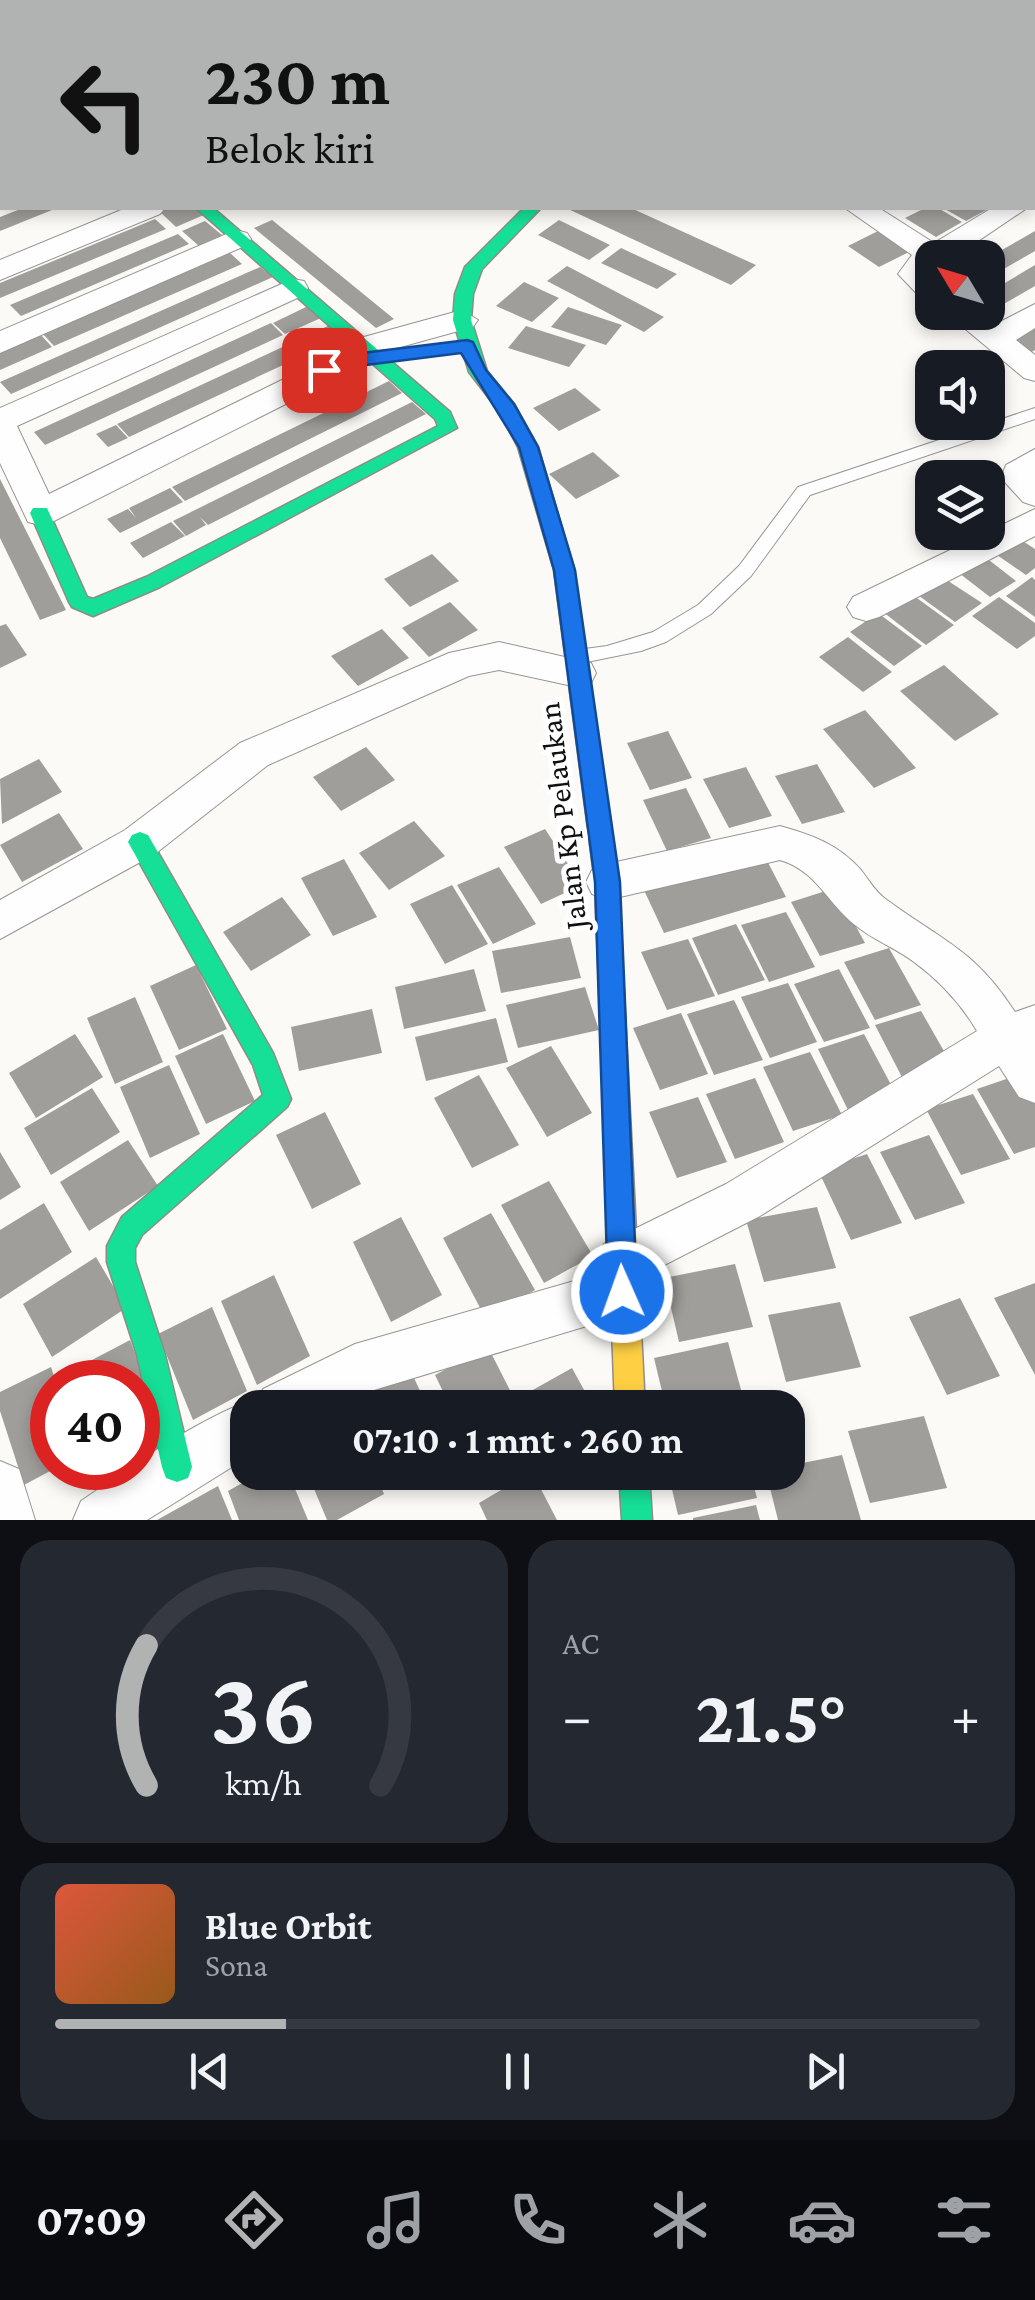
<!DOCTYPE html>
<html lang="id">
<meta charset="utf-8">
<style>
body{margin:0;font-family:"Crimson Pro",serif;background:#242831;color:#f1f3f6;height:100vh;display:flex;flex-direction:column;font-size:38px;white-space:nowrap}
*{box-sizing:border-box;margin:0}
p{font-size:32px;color:#9ea1a6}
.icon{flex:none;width:55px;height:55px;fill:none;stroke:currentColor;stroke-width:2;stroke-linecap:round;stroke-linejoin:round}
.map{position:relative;height:1520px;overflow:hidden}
.panel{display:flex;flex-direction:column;gap:20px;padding:20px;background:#0d0f14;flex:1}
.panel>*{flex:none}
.guide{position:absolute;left:0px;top:0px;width:1035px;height:210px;box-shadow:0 5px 15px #0003;background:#b1b2b2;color:#111;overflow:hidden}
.needle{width:65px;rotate:308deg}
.tools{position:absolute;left:915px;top:240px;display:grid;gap:20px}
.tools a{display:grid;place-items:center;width:90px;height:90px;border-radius:20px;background:#171b24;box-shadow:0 5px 15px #0003;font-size:50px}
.speed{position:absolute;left:30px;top:1360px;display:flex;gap:20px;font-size:50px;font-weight:700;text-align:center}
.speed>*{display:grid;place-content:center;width:130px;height:130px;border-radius:50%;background:#171b24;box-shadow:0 5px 15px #0003;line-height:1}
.speed .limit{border:15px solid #d22;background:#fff;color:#111}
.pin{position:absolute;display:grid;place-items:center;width:85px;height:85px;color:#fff;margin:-42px;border-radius:20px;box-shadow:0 5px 15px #0006}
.me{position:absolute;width:110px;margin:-55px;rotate:358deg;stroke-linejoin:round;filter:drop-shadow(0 0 8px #0008)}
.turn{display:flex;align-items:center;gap:35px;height:210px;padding:0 40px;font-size:45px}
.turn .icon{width:130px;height:130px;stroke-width:2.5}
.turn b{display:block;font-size:70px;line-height:85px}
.big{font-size:75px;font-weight:700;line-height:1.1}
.panel .card{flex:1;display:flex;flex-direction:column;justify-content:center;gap:15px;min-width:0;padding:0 35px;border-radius:30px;background:#242831}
.panel .dial{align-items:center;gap:0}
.dial svg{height:260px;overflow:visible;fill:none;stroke:#363941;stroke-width:7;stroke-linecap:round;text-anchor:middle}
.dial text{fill:#f1f3f6;stroke:none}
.song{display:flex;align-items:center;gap:30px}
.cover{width:120px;height:120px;border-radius:15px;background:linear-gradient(135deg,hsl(10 70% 55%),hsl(30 70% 35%))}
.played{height:10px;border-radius:5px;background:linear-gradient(90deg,#b1b2b2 25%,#363941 25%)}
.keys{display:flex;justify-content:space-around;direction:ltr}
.heat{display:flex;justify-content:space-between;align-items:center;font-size:55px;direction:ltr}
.panel .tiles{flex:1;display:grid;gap:20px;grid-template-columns:1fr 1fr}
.card:last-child{grid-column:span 2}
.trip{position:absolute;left:230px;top:1390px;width:575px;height:100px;border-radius:30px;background:#171b24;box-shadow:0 5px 15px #0003;font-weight:700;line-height:100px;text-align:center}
.menu{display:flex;height:160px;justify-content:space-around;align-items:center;background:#090b0e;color:#9ea1a6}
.menu .icon{width:70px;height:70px}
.menu .active{color:#b1b2b2}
.menu b{font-size:45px;color:#f1f3f6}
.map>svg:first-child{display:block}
</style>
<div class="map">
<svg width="1035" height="1520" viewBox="0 0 1035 1520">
<rect width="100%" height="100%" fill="#fcfaf6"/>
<g fill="#a09e9b">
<polygon points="23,208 57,208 0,231 0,217"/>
<polygon points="168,208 199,208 206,214 176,227 159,211"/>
<polygon points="566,208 631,208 756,265 731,285"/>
<polygon points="925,208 938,208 962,222 936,237 905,218"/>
<polygon points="943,208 990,208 966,221"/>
<polygon points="155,219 166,229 0,298 0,283"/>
<polygon points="272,220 307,248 394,319 376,328 254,228"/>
<polygon points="559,220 610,245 589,260 538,235"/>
<polygon points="205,221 222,235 199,246 182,231"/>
<polygon points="884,228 915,249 879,267 848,246"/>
<polygon points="1035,231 1035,251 988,278 988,258"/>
<polygon points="178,234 189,244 21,316 10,305"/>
<polygon points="621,248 677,274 657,289 601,263"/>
<polygon points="230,253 242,264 54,346 43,334"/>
<polygon points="1035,265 1035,286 997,308 988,302 988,293"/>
<polygon points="567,266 664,317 644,332 547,281"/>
<polygon points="260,267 273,277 11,394 0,382"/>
<polygon points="524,282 559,298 532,322 496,306"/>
<polygon points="308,306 321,318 285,334 273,323"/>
<polygon points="568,307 622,325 606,345 551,327"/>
<polygon points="271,323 283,335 45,445 34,432"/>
<polygon points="330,325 343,337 129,437 117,424"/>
<polygon points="526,326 586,345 569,367 508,348"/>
<polygon points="1035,327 1035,350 1025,356 1007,344"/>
<polygon points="41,335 52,347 0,370 0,353"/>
<polygon points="389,381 402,393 185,501 172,487"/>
<polygon points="575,388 601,410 559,431 533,408"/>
<polygon points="412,402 426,414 208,525 200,517 206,525 186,536 173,521"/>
<polygon points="116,425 128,438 108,447 96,434"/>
<polygon points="593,452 620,476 576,499 549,474"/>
<polygon points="0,479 66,610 40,620 0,538"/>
<polygon points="170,488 183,502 120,533 107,519 128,509 136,518 129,508"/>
<polygon points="171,522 185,536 143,558 130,543"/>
<polygon points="1018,538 1035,549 1035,568 1026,575 997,555"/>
<polygon points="432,554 459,581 410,607 384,579"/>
<polygon points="985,557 1016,581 990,597 959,573"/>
<polygon points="939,575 982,603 955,622 911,590"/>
<polygon points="1032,577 1035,580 1035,617 1006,596"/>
<polygon points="910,593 954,625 926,645 883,612"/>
<polygon points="999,597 1035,623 1035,636 1017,649 972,616"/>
<polygon points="450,602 478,630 429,657 402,628"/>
<polygon points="878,613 922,646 894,666 850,632"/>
<polygon points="6,624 27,655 0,668 0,626"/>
<polygon points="382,629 409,658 358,686 331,656"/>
<polygon points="848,637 892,672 863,692 819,657"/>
<polygon points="944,665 999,714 955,741 900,691"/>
<polygon points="865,710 916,768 874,788 823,729"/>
<polygon points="668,731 692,778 650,790 627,743"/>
<polygon points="366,747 395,780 341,811 313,777"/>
<polygon points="39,759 62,792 2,824 0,779"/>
<polygon points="817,764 845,812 802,824 775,776"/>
<polygon points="746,767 772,816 729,828 703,779"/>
<polygon points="686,788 711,838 667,851 643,800"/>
<polygon points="59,813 83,849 22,882 0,845"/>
<polygon points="414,821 445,856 389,890 359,853"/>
<polygon points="545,829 582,885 541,904 504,847"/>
<polygon points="763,853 786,897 664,933 643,888"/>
<polygon points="344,859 377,917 333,936 301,878"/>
<polygon points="499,867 536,924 493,944 457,885"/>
<polygon points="452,885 488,944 445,964 410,904"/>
<polygon points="835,888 865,943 820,956 791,902"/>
<polygon points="282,897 311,935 251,971 223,932"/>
<polygon points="786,912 815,967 769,982 741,925"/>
<polygon points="736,924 765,980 718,995 692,938"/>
<polygon points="570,937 581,978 501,993 492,951"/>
<polygon points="688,939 715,996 667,1010 641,952"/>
<polygon points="889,948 921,1005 875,1020 844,962"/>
<polygon points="196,965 227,1029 179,1050 150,986"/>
<polygon points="474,969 486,1011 404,1029 395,987"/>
<polygon points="839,969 870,1028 824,1042 794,984"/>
<polygon points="788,983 817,1042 770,1058 741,997"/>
<polygon points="585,987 599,1030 518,1048 506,1005"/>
<polygon points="135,997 163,1062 115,1084 87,1018"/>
<polygon points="734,1000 763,1060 714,1075 687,1014"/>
<polygon points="372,1009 382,1053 299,1071 291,1027"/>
<polygon points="921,1011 952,1065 904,1081 875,1025"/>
<polygon points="681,1013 708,1074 660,1090 633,1028"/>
<polygon points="496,1018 508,1062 426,1081 415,1037"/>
<polygon points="75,1034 103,1077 36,1118 9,1073"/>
<polygon points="223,1034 255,1101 206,1124 175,1056"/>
<polygon points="864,1034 897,1096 849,1112 818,1049"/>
<polygon points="551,1046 592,1113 547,1137 506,1068"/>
<polygon points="810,1052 842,1115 793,1131 763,1067"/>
<polygon points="169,1065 200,1134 150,1158 120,1087"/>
<polygon points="1024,1073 1035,1092 1035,1147 1014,1154 977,1089"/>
<polygon points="479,1075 519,1145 472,1168 434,1098"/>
<polygon points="755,1078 784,1142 735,1159 706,1094"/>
<polygon points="92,1088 120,1132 51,1175 24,1128"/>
<polygon points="973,1094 1010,1159 961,1175 926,1109"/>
<polygon points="698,1097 727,1162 677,1178 649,1112"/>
<polygon points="325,1112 361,1184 312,1209 276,1135"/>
<polygon points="929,1135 965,1203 915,1220 880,1152"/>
<polygon points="128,1140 158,1186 89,1231 60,1182"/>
<polygon points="0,1152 21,1187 0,1200"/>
<polygon points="867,1154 902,1223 851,1240 818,1170"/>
<polygon points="549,1181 593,1256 544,1283 501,1205"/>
<polygon points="44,1203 72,1252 0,1299 0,1230"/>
<polygon points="817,1207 836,1268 764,1282 746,1220"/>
<polygon points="491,1213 535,1290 485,1317 443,1238"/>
<polygon points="401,1217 442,1295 391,1322 353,1242"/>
<polygon points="96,1257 126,1308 52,1357 23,1304"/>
<polygon points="735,1264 753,1327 679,1342 664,1278"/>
<polygon points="274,1275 310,1356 257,1385 221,1301"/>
<polygon points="1035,1283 1035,1375 994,1298"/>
<polygon points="960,1298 1000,1376 947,1395 909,1317"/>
<polygon points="840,1302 861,1367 786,1382 768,1315"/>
<polygon points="212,1307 247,1391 193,1420 158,1334"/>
<polygon points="130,1340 163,1427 138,1440 138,1382 80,1382 75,1369"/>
<polygon points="728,1342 746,1408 666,1408 654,1358"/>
<polygon points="488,1347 519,1408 451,1408 435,1375"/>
<polygon points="408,1365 428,1408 362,1408 355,1394"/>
<polygon points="51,1367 56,1382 52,1382 52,1470 24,1485 0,1411 0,1392"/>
<polygon points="572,1368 594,1408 528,1408 522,1396"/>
<polygon points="924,1416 947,1488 870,1503 848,1431"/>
<polygon points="842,1455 861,1520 778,1520 766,1472 788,1472 788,1466"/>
<polygon points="262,1472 288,1472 308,1520 239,1520 228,1491"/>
<polygon points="307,1472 375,1472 384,1494 337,1520 327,1520"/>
<polygon points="532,1472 557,1520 487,1520 479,1503"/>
<polygon points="668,1472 750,1472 757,1498 678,1515"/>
<polygon points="218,1486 232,1520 157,1520"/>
<polygon points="756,1505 760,1520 693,1520 693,1518"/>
</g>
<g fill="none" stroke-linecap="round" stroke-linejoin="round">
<defs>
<polygon id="lane" points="1035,408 1035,419 810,495 751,576 711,614 666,642 641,651 577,664 567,657 577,650 607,646 653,632 698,605 739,566 798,487"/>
<g id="street">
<polygon points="213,0 243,0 245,2 215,2"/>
<polygon points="1002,0 1028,0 1030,2 1004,2"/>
<rect x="0" y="14" width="2" height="16"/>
<polygon points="1032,46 1035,47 1035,66 1032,65"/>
<polygon points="2,157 2,175 0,176 0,158"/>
<polygon points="126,208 165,208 160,214 0,280 0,260"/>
<polygon points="845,208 879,208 934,243 992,208 1027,208 953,258 932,258 932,300 921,298 898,274 912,255"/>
<polygon points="236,230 247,233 251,239 247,245 0,353 0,331"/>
<polygon points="293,279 304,281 308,288 304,295 17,426 49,494 335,354 353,340 462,310 478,320 473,327 375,354 357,368 52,522 40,525 28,522 0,463 0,408"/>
<polygon points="1035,304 1035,328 1016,340 1035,355 1035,381 1024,378 945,312 981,312 996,324"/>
<polygon points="1035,449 1035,506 1023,502 1001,478 1006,465"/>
<polygon points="1035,509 1035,536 879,617 866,621 853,617 847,607 853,597"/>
<polygon points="499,642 591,663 596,673 591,683 577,687 499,670 469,676 268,765 155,854 0,939 0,900 125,830 240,743 449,653"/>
<path d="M780,826c32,9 58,18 81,44 8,10 15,23 26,30 57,42 87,49 128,112l20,-7v98l-16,-6 -20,-31 -239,150 -119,61 6,15 -7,18 -276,83 -27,15h-89v49l-101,63h-74l8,-19 48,-33h9v-6c34,-23 71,-45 110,-61l9,3 6,-15 92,-45 247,-71 -5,-12 7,-17 122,-60 251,-153c-16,-27 -37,-50 -63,-69 -18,-14 -41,-22 -59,-37 -28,-22 -38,-54 -75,-65l-173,40 -15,-6 -6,-12 6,-12 15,-6z"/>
<polygon points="0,1461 19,1469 35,1520 0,1520"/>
</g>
<g id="fast">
<polygon points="627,0 641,0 642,2 628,2"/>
<polygon points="196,208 213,208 450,412 457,428 160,587 93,616 72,607 69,602 30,513 33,508 47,508 87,597 93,599 146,577 438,426 435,419"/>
<polygon points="524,208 541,208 482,269 473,294 471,320 487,371 514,404 538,447 574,570 619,882 622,957 619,965 610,968 601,965 598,957 595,882 554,570 518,447 499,411 469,372 453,320 455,294 465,267"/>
<polygon points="140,832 148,835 273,1053 291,1099 287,1107 142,1235 135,1248 135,1262 165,1355 192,1467 188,1478 177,1482 166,1478 162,1467 137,1355 107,1262 107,1246 122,1217 263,1095 253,1065 128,842 132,835"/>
<polygon points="619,1472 649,1472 652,1520 622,1520"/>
</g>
<polygon id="slow" points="610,946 619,949 622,957 645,1408 615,1408 598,957 601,949"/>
</defs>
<use href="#lane" stroke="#969594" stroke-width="2"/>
<use href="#street" stroke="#969594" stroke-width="2"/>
<use href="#fast" stroke="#8d8c8a" stroke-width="3"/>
<use href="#slow" stroke="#8d8c8a" stroke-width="3"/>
<g stroke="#b9b9b8" stroke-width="5" stroke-dasharray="8 4" stroke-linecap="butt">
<polyline points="417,0 426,2"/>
<polyline points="293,2 297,0"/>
</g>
<use href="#lane" fill="#fffefe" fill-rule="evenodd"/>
<use href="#street" fill="#fffefe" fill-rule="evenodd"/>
<use href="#fast" fill="#16e098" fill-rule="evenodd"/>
<use href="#slow" fill="#ffcf43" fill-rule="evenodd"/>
</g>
<polygon fill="#1a73e8" stroke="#114b97" stroke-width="2.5" points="467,340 473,342 486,370 514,404 538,447 575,570 620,882 637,1292 633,1302 622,1306 612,1302 608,1292 595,882 554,570 519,447 461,353 350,367 324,376 315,370 346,355"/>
<g text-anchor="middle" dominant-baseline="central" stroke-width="10" stroke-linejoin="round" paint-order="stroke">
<g font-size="32" fill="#101010" stroke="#fff">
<text transform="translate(562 816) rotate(-97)">Jalan Kp Pelaukan</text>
</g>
</g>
</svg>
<div class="tools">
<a><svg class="needle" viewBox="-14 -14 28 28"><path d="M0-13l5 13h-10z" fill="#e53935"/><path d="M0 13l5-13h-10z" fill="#9ea1a6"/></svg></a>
<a><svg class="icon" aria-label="sound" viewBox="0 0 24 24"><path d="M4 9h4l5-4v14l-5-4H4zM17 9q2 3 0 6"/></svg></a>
<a><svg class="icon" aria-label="layers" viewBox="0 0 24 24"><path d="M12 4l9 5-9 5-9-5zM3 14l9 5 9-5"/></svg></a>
</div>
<div class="speed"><div class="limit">40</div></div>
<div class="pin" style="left:324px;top:370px;background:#d93025"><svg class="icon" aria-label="arrive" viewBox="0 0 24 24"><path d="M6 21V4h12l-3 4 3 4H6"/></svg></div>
<svg class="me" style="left:622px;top:1292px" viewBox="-20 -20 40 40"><circle r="17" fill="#1a73e8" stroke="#fff" stroke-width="3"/><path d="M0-11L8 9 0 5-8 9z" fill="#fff"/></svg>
<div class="trip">07:10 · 1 mnt · 260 m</div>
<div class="guide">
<div class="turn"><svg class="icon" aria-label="left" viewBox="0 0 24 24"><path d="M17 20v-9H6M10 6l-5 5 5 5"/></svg><div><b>230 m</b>Belok kiri</div></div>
</div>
</div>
<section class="panel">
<div class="tiles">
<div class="card dial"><svg viewBox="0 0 100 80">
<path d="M14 69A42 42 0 1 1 86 69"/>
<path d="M14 69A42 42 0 0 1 14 26" stroke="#b1b2b2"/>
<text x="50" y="56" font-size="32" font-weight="700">36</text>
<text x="50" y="72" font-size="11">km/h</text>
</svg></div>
<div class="card"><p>AC</p>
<div class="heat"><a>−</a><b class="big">21.5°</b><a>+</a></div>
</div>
<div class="card">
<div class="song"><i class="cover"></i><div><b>Blue Orbit</b><p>Sona</p></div></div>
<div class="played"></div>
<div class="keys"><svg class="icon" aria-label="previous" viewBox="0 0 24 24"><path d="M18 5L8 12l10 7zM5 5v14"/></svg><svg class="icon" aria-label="pause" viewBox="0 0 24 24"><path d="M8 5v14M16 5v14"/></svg><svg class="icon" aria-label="next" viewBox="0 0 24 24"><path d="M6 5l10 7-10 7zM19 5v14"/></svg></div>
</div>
</div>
</section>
<nav class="menu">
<b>07:09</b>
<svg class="icon active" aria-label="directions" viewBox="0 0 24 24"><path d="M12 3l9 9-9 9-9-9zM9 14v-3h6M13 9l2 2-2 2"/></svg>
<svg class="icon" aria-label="music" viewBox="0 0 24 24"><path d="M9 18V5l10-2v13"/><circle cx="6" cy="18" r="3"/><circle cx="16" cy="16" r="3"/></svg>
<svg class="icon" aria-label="phone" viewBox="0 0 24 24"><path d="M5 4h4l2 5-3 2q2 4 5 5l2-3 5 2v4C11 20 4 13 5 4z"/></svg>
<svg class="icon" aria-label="climate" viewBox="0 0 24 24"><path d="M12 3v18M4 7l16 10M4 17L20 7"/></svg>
<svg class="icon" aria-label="car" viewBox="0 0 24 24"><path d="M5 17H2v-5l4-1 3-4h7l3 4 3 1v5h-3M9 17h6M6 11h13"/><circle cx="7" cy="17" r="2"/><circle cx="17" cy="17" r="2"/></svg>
<svg class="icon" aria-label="filters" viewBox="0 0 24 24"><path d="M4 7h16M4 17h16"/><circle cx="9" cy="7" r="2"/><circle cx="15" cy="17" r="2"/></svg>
</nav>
